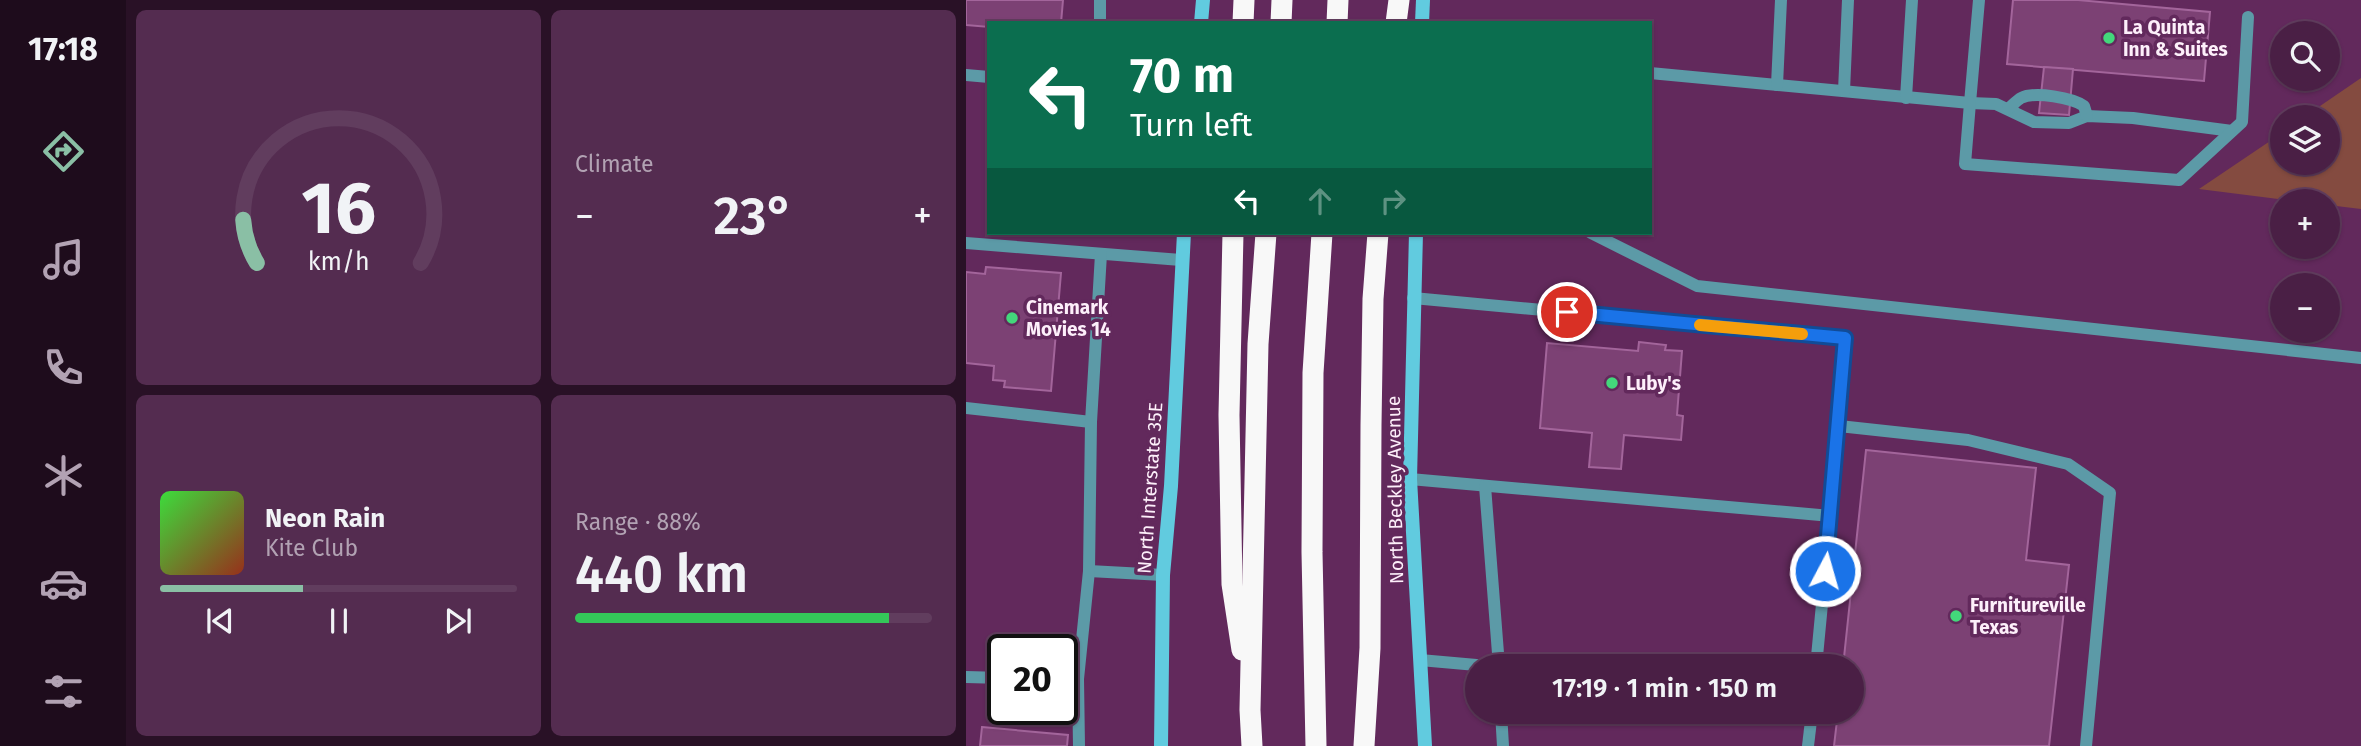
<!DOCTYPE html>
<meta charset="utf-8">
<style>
body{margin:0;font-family:"Fira Sans",sans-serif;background:#542c50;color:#f1f3f6;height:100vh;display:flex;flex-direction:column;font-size:26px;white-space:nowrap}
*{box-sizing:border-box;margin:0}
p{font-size:23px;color:#b2a2b3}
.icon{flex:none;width:38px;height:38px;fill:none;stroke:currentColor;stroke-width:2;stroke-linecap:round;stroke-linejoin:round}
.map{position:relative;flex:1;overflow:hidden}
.side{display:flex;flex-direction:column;gap:10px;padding:10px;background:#291126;width:840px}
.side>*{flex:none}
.guide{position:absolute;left:21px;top:21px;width:665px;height:214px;border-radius:0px;box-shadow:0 2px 5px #0004,0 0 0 2px #613d5e;background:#0b6e4f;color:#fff;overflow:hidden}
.tools{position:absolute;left:1304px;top:21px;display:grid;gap:14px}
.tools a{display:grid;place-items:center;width:70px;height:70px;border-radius:50%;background:#4a1f45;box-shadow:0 2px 5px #0004,0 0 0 2px #613d5e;font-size:35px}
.speed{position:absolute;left:21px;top:634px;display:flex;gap:14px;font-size:35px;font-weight:700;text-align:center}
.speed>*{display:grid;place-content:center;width:91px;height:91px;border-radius:50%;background:#4a1f45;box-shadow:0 2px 5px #0004,0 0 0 2px #613d5e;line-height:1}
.speed .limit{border:4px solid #111;border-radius:10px;background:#fff;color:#111}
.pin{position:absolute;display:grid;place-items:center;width:60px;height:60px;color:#fff;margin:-30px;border:4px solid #fff;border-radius:50%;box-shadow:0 2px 7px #0007}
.me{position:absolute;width:77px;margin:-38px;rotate:6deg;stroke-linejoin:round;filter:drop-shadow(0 0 5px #0008)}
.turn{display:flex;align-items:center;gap:24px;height:147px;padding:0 28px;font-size:32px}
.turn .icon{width:91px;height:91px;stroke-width:2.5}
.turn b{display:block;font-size:49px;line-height:60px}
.lanes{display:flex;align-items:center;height:66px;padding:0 28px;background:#0003;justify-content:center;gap:35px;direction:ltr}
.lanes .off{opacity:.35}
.big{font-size:52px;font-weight:600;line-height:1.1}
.side .card{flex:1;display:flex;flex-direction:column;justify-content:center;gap:10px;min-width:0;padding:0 24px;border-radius:10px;background:#542c50}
.side .dial{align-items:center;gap:0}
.dial svg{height:182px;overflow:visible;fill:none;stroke:#613d5e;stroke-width:7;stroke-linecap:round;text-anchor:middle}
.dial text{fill:#f1f3f6;stroke:none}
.song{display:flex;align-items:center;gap:21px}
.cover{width:84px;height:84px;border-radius:10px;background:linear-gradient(135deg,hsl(120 70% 55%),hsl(10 70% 35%))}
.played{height:7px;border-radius:4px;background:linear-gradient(90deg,#8abfa5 40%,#613d5e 40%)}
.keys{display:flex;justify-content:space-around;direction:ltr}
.heat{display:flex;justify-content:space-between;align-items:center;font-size:38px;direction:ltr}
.charge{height:10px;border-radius:5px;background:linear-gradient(90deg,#34c759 88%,#613d5e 0)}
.side .tiles{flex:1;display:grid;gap:10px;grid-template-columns:repeat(2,1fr)}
.trip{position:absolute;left:499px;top:654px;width:399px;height:70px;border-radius:35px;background:#4a1f45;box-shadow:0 2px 5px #0004,0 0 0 2px #613d5e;font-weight:600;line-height:70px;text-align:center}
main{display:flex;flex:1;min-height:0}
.dock{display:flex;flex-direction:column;width:126px;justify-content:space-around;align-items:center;background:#1e0c1c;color:#b2a2b3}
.dock .icon{width:49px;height:49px}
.dock .current{color:#8abfa5}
.dock b{font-size:32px;color:#f1f3f6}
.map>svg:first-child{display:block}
</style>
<main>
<nav class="dock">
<b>17:18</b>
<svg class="icon current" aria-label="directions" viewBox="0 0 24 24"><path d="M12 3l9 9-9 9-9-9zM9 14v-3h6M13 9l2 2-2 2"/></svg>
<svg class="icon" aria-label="music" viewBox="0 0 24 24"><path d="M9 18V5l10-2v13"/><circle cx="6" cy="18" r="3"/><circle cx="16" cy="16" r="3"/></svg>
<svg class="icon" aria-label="phone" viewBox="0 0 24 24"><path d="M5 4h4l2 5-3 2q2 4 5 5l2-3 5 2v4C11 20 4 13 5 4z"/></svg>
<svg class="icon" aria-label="climate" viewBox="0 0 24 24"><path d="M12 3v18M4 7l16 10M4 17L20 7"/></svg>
<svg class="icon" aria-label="car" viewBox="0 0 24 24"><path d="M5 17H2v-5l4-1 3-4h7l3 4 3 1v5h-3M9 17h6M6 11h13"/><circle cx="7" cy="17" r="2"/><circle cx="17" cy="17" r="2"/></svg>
<svg class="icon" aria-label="filters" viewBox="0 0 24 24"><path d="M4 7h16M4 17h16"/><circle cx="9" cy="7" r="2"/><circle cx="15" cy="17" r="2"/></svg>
</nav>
<section class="side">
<div class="tiles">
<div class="card dial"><svg viewBox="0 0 100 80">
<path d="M14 69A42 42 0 1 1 86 69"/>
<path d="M14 69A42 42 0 0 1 8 50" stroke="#8abfa5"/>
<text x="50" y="56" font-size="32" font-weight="700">16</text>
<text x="50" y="72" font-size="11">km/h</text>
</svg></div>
<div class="card"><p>Climate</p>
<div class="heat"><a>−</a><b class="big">23°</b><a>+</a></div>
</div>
<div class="card">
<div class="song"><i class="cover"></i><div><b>Neon Rain</b><p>Kite Club</p></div></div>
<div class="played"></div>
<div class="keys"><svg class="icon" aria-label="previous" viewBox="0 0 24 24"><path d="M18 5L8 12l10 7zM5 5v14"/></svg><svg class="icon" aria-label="pause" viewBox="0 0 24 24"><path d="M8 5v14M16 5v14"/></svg><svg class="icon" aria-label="next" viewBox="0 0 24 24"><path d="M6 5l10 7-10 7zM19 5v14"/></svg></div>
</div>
<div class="card"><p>Range · 88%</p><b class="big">440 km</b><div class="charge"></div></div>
</div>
</section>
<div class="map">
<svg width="1395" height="746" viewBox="0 0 1395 746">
<rect width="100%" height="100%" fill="#62295c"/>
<polygon fill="#844b40" points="1395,78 1395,209 1362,205 1362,201 1329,201 1233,189 1316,133 1316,163 1362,163 1362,117 1338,117"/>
<g fill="#7c4174" stroke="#a3659b" stroke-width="2">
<polygon points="0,0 97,0 95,23 23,23 23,27 0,25"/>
<polygon points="1047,0 1112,0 1244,12 1238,81 1041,64"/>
<polygon points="1078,67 1107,69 1103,115 1073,113"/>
<polygon points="20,267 95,273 85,391 38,387 39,381 27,380 28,366 0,363 0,272 19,274"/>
<polygon points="673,342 700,345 699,350 716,351 711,415 717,416 715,440 658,435 655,469 623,467 626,433 574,428 581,343 672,351"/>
<polygon points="900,450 1070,468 1060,560 1103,565 1083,746 868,746 872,712 886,712 886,667 877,667"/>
<polygon points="16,727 102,735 101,746 14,746"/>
</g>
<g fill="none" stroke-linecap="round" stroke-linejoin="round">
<g stroke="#5c9aa7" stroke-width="12">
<polyline points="134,0 134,23"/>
<polyline points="1013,0 1004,103 1030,104 1068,122 1103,123 1121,116 1167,118 1266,131"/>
<polyline points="684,73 1004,103 999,164 1213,180 1276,122 1282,17"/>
<polyline points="0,75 23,77"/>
<polyline points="811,85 815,0"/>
<polyline points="878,91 882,0"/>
<polyline points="940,98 946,0"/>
<path d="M1042,109c4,-3 9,-9 13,-11 14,-7 52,0 63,8l3,10"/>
<polyline points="625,233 731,286 1395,358"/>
<polyline points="0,243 215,260"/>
<polyline points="447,298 879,338 873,426"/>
<polyline points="0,408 125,422"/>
<polyline points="444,479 865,516"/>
<polyline points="519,486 533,666"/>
<polyline points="123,571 197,575"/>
<polyline points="454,660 533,667"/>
<polyline points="850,667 873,426 1002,440 1102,464 1144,493 1120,746"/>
<polyline points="0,677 37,678"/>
<polyline points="535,712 537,746"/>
<polyline points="113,746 112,679 123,571 125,422 135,254"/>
<polyline points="842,746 846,712"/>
</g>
<g stroke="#61cbdf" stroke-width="14">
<polyline points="235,23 237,0"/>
<polyline points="456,23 457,0"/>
<polyline points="450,233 444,479 459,746"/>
<polyline points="195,746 197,575 205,486 218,233"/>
</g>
<g stroke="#f8f8f8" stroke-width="21">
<polyline points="277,23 278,0"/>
<polyline points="315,23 316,0"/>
<polyline points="371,23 372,0"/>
<polyline points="430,23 433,0"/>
<polyline points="267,233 263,415 266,584 276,650"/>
<polyline points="286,746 284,710 292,344 300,233"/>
<polyline points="350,746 346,552 347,373 356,233"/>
<polyline points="398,746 404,648 405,425 407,299 412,233"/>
</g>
</g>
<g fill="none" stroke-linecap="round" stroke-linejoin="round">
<defs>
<polyline id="route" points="601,312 879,338 859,571"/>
</defs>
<use href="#route" stroke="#114b97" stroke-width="18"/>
<use href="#route" stroke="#1a73e8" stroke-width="12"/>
<polyline stroke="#f59e0b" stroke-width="12" points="734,325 836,334"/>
</g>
<g fill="#43d77b" stroke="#62295c" stroke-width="2.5">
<circle cx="1143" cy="38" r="7"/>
<circle cx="46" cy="318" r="7"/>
<circle cx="646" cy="383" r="7"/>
<circle cx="990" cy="616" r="7"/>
</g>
<g text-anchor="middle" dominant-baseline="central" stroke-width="7" stroke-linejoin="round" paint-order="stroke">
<g font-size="19" font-weight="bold" fill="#fdeffa" stroke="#62295c" text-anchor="start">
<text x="1157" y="27">La Quinta<tspan x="1157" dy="22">Inn &amp; Suites</tspan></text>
<text x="60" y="307">Cinemark<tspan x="60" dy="22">Movies 14</tspan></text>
<text x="660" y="383">Luby's</text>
<text x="1004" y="605">Furnitureville<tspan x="1004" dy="22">Texas</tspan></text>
</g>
<g font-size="19" fill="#fdeffa" stroke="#62295c">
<text transform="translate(184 488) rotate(-86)">North Interstate 35E</text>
<text transform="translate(429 490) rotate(-91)">North Beckley Avenue</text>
</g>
</g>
</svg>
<div class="tools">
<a><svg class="icon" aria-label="search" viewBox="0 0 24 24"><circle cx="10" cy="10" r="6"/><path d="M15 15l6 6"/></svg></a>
<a><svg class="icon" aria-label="layers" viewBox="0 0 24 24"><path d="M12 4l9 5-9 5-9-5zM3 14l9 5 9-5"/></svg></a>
<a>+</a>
<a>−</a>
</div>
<div class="speed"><div class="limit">20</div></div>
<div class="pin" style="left:601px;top:312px;background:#d93025"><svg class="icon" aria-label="arrive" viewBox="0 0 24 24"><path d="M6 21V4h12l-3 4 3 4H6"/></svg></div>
<svg class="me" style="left:859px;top:571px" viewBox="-20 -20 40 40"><circle r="17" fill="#1a73e8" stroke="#fff" stroke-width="3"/><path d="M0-11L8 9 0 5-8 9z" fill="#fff"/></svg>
<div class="trip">17:19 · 1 min · 150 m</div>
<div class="guide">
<div class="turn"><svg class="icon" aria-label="left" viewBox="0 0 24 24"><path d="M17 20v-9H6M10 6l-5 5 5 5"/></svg><div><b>70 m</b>Turn left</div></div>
<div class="lanes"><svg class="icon" aria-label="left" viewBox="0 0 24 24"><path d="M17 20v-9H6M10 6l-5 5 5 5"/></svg><svg class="icon off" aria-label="ahead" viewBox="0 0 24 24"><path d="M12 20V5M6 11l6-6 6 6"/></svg><svg class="icon off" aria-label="right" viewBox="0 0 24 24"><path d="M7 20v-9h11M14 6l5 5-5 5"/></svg></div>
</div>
</div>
</main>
